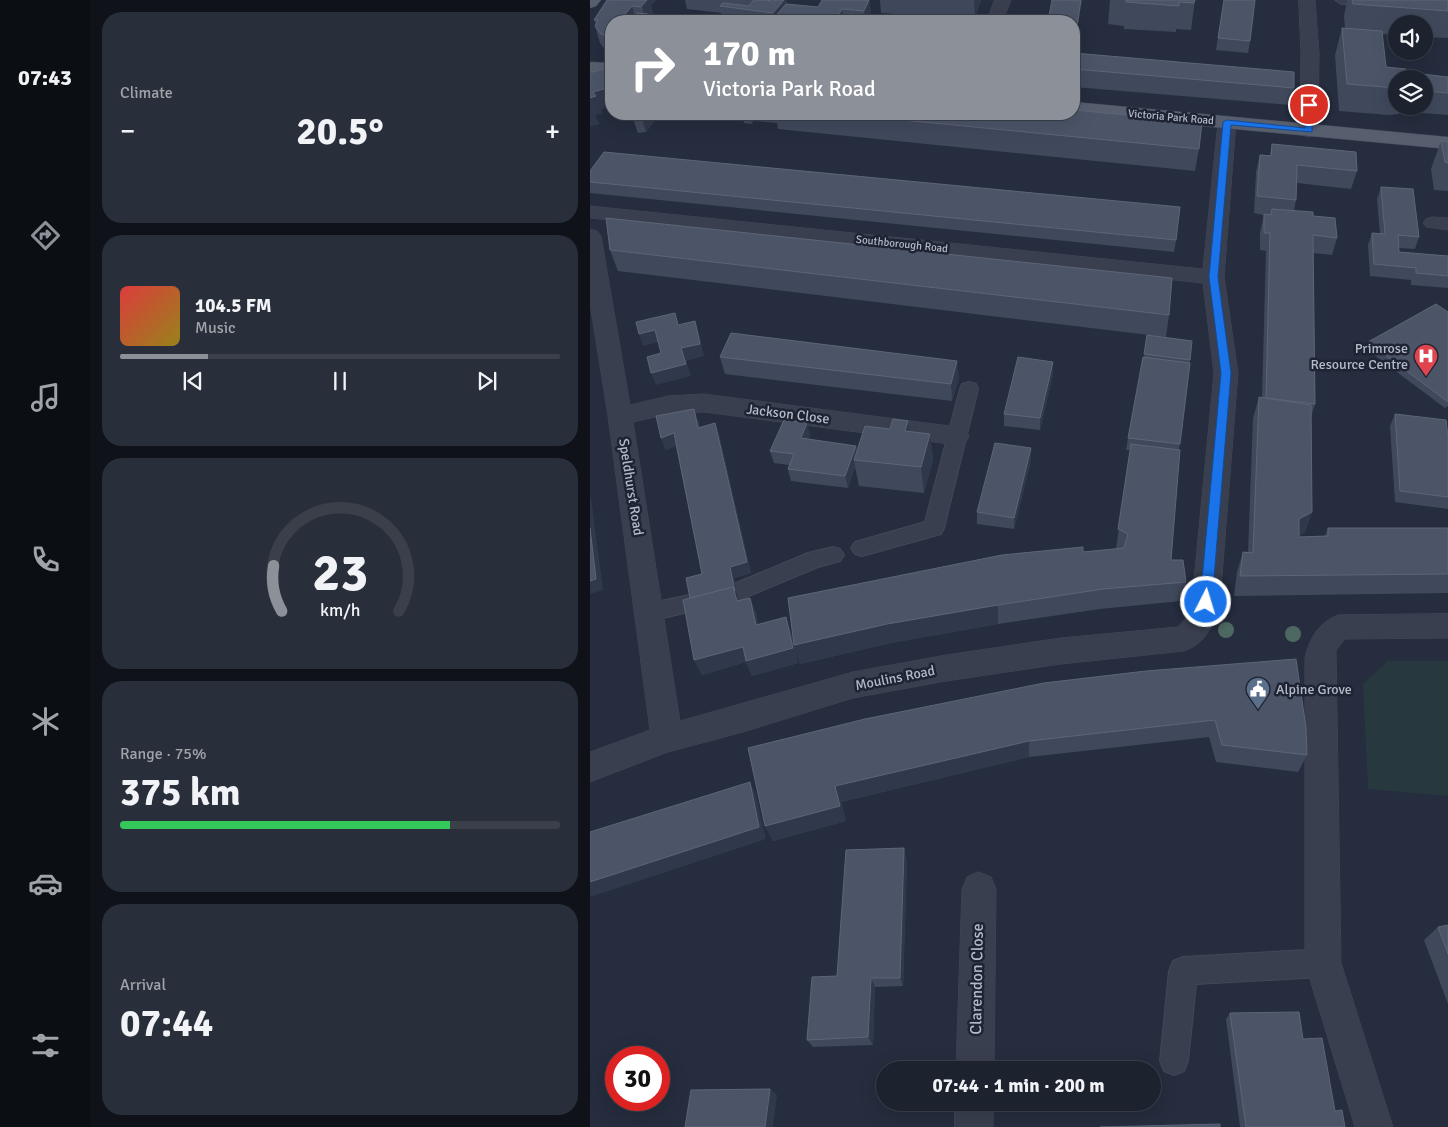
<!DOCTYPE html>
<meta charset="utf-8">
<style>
body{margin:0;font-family:Signika,sans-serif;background:#292f3a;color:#f1f3f6;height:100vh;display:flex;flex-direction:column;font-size:19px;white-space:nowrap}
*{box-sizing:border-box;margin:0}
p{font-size:16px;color:#a0a4aa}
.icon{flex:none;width:28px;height:28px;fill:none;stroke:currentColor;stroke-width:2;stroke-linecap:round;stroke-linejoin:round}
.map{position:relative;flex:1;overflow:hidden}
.details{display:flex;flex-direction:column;gap:12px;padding:12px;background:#0f1319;width:500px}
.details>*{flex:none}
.top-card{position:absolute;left:15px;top:15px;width:475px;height:105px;border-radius:20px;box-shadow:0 5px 20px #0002,0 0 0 1px #3a3f4a;background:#8c9099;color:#fff;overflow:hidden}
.tools{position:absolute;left:798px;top:15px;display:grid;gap:10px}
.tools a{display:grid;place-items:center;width:45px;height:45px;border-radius:50%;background:#1c222e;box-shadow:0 5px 20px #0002,0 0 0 1px #3a3f4a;font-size:25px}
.speed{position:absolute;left:15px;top:1046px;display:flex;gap:10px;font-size:25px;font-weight:700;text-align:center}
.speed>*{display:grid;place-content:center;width:65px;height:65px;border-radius:50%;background:#1c222e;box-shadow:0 5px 20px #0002,0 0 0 1px #3a3f4a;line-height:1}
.speed .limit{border:8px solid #d22;background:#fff;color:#111}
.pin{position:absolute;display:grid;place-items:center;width:42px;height:42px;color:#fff;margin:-21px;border:2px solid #fff;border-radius:50%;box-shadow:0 1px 5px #0007}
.me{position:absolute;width:55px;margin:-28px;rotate:5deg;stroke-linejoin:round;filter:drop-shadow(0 0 4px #0008)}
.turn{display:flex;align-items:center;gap:18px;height:105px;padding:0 15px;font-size:22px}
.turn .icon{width:65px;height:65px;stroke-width:2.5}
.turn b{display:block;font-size:35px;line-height:42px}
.big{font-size:38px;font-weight:700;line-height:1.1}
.details .widget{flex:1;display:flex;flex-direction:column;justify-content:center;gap:8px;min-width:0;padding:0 18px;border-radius:20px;background:#292f3a}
.details .dial{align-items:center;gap:0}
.dial svg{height:130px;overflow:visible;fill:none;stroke:#3a3f4a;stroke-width:7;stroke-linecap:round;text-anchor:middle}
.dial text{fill:#f1f3f6;stroke:none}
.song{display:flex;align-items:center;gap:15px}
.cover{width:60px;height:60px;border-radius:8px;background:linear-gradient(135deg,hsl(0 70% 55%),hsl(50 70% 35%))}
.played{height:5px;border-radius:2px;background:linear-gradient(90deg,#8c9099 20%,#3a3f4a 20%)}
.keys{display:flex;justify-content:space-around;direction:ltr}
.heat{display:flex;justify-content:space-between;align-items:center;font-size:28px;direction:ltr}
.charge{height:8px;border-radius:4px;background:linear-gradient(90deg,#34c759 75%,#3a3f4a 0)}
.trip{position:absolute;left:286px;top:1061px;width:285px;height:50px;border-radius:25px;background:#1c222e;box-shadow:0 5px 20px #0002,0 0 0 1px #3a3f4a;font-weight:700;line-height:50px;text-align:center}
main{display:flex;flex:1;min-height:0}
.tab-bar{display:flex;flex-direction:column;width:90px;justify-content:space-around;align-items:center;background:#0b0e12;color:#a0a4aa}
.tab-bar .icon{width:35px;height:35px}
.tab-bar .current{color:#8c9099}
.tab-bar b{font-size:22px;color:#f1f3f6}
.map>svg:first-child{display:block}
</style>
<main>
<nav class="tab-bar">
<b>07:43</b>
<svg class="icon current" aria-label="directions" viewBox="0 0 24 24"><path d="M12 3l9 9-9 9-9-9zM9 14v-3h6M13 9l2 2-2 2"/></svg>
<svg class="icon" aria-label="music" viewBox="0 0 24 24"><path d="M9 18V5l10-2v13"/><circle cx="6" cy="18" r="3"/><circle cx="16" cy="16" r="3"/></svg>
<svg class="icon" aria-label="phone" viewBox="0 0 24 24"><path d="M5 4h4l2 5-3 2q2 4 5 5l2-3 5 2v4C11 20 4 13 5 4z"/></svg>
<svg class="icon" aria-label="climate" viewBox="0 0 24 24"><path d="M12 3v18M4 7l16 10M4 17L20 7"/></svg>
<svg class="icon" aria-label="car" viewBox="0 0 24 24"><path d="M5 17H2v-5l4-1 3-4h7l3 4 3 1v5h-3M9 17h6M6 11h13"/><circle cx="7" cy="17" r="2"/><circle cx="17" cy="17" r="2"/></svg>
<svg class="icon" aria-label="filters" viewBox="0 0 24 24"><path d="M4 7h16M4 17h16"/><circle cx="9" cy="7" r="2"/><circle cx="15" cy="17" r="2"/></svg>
</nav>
<section class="details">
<div class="widget"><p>Climate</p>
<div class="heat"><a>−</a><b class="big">20.5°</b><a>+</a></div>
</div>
<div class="widget">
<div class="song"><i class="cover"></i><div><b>104.5 FM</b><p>Music</p></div></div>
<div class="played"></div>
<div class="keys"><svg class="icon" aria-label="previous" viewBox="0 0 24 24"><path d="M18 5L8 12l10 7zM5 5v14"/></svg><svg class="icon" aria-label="pause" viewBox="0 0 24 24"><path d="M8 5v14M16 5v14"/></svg><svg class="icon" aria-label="next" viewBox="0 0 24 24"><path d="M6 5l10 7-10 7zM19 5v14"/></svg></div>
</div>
<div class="widget dial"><svg viewBox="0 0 100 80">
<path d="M14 69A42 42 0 1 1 86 69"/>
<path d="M14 69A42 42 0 0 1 9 41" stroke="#8c9099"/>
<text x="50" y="56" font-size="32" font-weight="700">23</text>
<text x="50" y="72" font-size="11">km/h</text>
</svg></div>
<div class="widget"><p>Range · 75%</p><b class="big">375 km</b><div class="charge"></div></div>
<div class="widget"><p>Arrival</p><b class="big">07:44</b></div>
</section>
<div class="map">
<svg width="858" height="1127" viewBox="0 0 858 1127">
<rect width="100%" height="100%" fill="#252d3e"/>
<polygon fill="#27393f" points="798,661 858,661 858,796 778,789 773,684"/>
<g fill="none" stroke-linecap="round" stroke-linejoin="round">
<defs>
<g id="lane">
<polygon points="745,0 842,0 843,5 837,9 751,4"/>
<polygon points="379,382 386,384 388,389 354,528 351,534 272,556 265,554 261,548 265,542 335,522 370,389 372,384"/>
<polygon points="243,547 250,549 254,555 250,561 228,567 147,601 139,598 136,592 139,586 218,553"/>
<polygon points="104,594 112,597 115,603 112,609 60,621 52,619 49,612 52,605"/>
<polygon points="733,949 743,953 747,963 743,973 733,977 606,984 598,1061 594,1071 584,1075 574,1071 570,1061 579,971 583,961 593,957"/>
</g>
<g id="street">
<polygon points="405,0 421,0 413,21 397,21"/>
<polygon points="709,0 725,0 729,53 728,131 726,135 719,137 712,135 710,131 711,53"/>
<path d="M637,116l7,2 2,4 -12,155 14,96 -18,228c-5,22 -13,42 -36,50l-123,13 -115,17 -93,17 -110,34 -75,20 -78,30v-30l60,-22 -42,-314 -18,-113v-74l7,2 4,5 29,169 38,-9 36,-2 253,33 9,3 3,6 -3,6 -9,3 -253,-33 -36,2 -35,8 47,299 173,-49 93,-17 115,-17 117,-11 9,-10 5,-16 22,-228 -11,-90 -613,-65v-12l613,63 15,-147 2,-4z"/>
<polygon points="843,217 858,218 858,230 836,227 833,223 836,219"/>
<path d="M858,614v24l-103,1 -9,11 5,313 52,164h-38l-50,-164v-305c4,-19 14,-36 33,-43z"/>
<polygon points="389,872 401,877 406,889 404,1070 366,1070 372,889 377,877"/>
<rect x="365" y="1102" width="38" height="25"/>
</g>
<g id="primary">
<polygon points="0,0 11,0 6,6 0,8"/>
<polygon points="0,62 21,63 21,73 0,72"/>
<polygon points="484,102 858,137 858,149 484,114"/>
</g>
</defs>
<use href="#lane" stroke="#424857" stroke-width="2"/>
<use href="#street" stroke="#424857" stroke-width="1"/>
<use href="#primary" stroke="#424857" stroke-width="1"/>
<use href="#lane" fill="#393f4e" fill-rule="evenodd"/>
<use href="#street" fill="#393f4e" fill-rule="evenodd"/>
<use href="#primary" fill="#575e6e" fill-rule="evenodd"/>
</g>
<g fill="#4d6860">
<circle cx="636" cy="630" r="8"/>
<circle cx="703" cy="634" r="8"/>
</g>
<g fill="#40495c">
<polygon points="17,0 66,0 61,5 63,14 59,19 21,21 21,53 16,51 10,43 5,26 6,24 4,20"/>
<polygon points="95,0 181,0 180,1 184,1 196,0 197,5 228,7 279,0 281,12 279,16 257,21 253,20 253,21 133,21 131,13 97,9"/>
<polygon points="290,0 391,0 385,19 291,13"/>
<polygon points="492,0 486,37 484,37 484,21"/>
<polygon points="520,0 605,0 601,30 586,29 586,32 534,29 534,26 518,24"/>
<polygon points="634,0 660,41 658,53 626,50"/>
<polygon points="757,0 858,0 858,38 834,37 834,24 806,24 806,35 792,34 796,67 806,79 806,106 812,106 809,114 799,115 749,111 745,55 752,28 755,28 754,16"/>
<polygon points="484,53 704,88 700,105 484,87"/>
<polygon points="21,67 21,106 11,109 12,113 5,115 9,124 0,126"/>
<polygon points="823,73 858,77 858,115 818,112 817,106 834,106 834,79 821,79"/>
<polygon points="30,114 41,114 39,120 36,121"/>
<polygon points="63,114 65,120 56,132 48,133 42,116"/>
<polygon points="69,114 484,114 609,149 605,171 188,129 187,123 164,121 162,124 154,123 153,119 138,117 136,120 127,120 126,117 119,116 117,119 93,117 90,121 71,119"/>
<polygon points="851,141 858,142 858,191 844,190 841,169"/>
<polygon points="682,144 767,171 761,189 707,183 706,200 704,211 723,216 747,238 742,255 723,253 725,404 721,417 722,512 715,532 709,536 709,537 735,536 738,528 858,528 858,593 644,596 647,572 653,552 658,553 663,418 669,397 672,397 676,251 670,250 670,232 674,215 664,213 666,172 670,155 680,155"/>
<polygon points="0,171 586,240 584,252 0,193"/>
<polygon points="791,187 829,237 825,249 809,248 809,252 858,256 858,288 821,285 821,280 780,276 778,245 782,233 790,234 787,199"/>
<polygon points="20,250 579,315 576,337 28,271"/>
<polygon points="858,312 858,406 855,408 776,349 778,342"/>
<polygon points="557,335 602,341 589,450 581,560 596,582 591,601 510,609 408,624 301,643 210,664 205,649 208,663 162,676 156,662 112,675 104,660 100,598 112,574 86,446 76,450 71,438 108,420 110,428 125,423 129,435 161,573 144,578 149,601 160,598 166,613 168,625 201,632 203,642 493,552 526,549 540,450 536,450 538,438 554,358"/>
<polygon points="130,357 369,378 362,401 135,374"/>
<polygon points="463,374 450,430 414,426 414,414"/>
<polygon points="805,414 858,437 858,509 805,502 800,426"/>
<polygon points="320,431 340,434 343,460 334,493 269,486 265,467 258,488 201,481 198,469 199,465 184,463 180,451 220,435 218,439 266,446 267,449"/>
<polygon points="441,460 424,529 387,524 387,512"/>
<polygon points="556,671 717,755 708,772 626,762 619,737 439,757 251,802 256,821 183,841 175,826"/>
<polygon points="317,860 313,986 285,987 283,1045 223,1047 217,1040 247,976"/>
<polygon points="858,925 858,1004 834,940 848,927"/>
<polygon points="640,1013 713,1039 745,1111 755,1127 650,1127 636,1019"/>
</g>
<g fill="#30384b">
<polygon points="50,0 66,0 61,5 63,14 59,19 60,21 52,21 55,17"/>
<polygon points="194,0 196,0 199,15 192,20 184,19 183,13"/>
<polygon points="279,0 281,12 276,21 275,21 274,11"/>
<polygon points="384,0 391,0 385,19"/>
<polygon points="491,0 492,0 486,37 487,26"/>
<polygon points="42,6 46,21 29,21"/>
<polygon points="252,9 253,21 245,21"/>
<polygon points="17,88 21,100 21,106 11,109 12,113 5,115 9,124 0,126 0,98 3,92"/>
<polygon points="33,114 41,114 39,120 36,121"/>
<polygon points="52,114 63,114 65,120 56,132 51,115"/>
<polygon points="88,114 92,114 93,117 90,121"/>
<polygon points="116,114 119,114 119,116 117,119"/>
<polygon points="135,114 137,114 138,117 136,120"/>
<polygon points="160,114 162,114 164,121 162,124"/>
<polygon points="105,321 109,333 114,356 96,361 101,376 66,385 61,373 91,348"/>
<polygon points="65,330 69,342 53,346 49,334"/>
<polygon points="367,361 369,378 362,401 361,384"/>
<polygon points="463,362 463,374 450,430 450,418"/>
<polygon points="104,409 108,420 113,440 108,428"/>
<polygon points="318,421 322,448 315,431"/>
<polygon points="125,423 129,435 161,573 144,578 149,602 106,614 140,567"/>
<polygon points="217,423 220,435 214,450 211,438"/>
<polygon points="84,433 88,445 76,450 71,438"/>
<polygon points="340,434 343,460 334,493 331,467"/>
<polygon points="266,446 269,457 264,460 265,467 258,488 255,476"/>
<polygon points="441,448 441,460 424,529 424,518"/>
<polygon points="0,490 13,590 0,594"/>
<polygon points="722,512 715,532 702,540 709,519"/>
<polygon points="160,598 166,613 172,640 166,625"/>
<polygon points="408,605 408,624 301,643 210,664 205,649 208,663 162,676 156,662 112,675 104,660 196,617 201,632 204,645 297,624"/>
<polygon points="439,741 439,757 251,802 256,821 183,841 175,826 245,786"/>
<polygon points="160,782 166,795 176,839 0,897 0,882"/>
<polygon points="314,848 317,860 313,986 310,978"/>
<polygon points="281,978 285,987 283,1045 278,1037"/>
<polygon points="180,1089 187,1095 183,1127 175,1127"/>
</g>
<g fill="#4c5568" stroke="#5d6577">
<polygon points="17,0 57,0 51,7 42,6 29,21 21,21 21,38 11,34 5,26 8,20 4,20"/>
<polygon points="164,0 175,0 184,1 185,0 194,0 183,13 130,6 133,3 159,6"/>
<polygon points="232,0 279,0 274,11 252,9 245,21 191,21 192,20 183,19 196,4 228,7"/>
<polygon points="462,0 491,0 487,26 484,26 484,21 458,21"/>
<polygon points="536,0 605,0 604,3 589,2 589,6 536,2"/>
<polygon points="634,0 665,0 660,41 628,38"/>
<polygon points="762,0 858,0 858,11 763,4"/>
<polygon points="47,13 58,14 52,21 57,21 39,21"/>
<polygon points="260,14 342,21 256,21"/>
<polygon points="752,28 792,31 796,67 816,69 817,79 806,79 806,88 757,84"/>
<polygon points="484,53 704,72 704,88 484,69"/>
<polygon points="21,67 21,93 17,88 3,92 6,96 0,98 0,73"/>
<polygon points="823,73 858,77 858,93 834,91 834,79 823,79"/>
<polygon points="484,110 612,122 609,149 251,114 484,114"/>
<polygon points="42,114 52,114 51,115 42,116"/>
<polygon points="851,141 858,142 858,163 855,162"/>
<polygon points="682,144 766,152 767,171 707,165 706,200 667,196 670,155 681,156"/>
<polygon points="14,152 590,207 586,240 0,182 0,171"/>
<polygon points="791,187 823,189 829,237 808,235 809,252 858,256 858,276 826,273 826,268 784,264 782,233 795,234"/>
<polygon points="682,209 723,212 723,216 745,218 747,238 723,235 725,404 676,398 680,233 674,233 674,214 681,215"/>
<polygon points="16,218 582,278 579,315 20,250"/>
<polygon points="846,304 858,312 858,402 778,342"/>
<polygon points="85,313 88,325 105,321 110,344 91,348 96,364 61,373 57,357 71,353 65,330 49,334 46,322"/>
<polygon points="141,333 367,361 361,384 130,357"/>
<polygon points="557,335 602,341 600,360 554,354"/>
<polygon points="428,357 463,362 450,418 414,414"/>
<polygon points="553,357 600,363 590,444 538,438"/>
<polygon points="669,397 721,405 722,512 709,519 709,537 738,536 738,528 858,528 858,574 650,576 653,552 663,553"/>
<polygon points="104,409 108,428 125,423 157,562 140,567 145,591 143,587 100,598 96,578 112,574 84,433 71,438 66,416"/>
<polygon points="805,414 856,420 858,437 858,497 810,491"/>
<polygon points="303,419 318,421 315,431 340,434 331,467 264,460 275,426 300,429"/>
<polygon points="194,420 217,423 211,438 266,446 255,476 198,469 204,454 180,451"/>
<polygon points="405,443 441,448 424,518 387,512"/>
<polygon points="541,444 590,450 581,560 593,560 596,582 513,589 408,605 297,624 204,645 198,598 412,555 493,547 493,552 534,548 538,534 528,529"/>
<polygon points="0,528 6,579 0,581"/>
<polygon points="143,587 147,601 160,598 166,625 196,617 203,648 156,661 153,647 104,660 93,600"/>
<polygon points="706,659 716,728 717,755 632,745 625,720 439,741 245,786 250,806 175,826 158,748 275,719 454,683 556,671"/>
<polygon points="160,782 169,827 0,882 0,832"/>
<polygon points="314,848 310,978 281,978 278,1037 217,1040 222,977 247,976 256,850"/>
<polygon points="858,925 858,954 848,927"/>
<polygon points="709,1012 713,1039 732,1038 745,1111 752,1110 755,1127 656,1127 640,1013"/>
<polygon points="180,1089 175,1127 95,1127 101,1090"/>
<polygon points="630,1124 630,1127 510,1127"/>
</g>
<polygon fill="#1a73e8" stroke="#114b97" points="719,102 723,105 722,132 641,125 628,277 641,373 622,602 620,605 612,605 610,602 631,373 619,277 633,122 637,120 715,128 716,105"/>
<defs>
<symbol id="hospital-pin" viewBox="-11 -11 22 30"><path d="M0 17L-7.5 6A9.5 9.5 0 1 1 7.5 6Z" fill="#e0444e" stroke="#1e2433"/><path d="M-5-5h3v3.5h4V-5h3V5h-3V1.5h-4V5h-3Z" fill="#fff"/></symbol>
<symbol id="civic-pin" viewBox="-11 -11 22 30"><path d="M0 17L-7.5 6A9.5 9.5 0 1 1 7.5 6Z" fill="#5c6f8a" stroke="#1e2433"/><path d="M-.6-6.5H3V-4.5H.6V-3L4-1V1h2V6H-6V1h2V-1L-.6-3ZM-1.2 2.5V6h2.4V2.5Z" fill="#fff"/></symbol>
</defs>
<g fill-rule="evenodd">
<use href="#hospital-pin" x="822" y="342" width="28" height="38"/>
<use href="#civic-pin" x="654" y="675" width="28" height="38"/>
</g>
<g text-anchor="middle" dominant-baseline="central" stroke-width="5" stroke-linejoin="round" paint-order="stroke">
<g font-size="11" fill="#b5bac9" stroke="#1e2433">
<text transform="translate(581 117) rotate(5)">Victoria Park Road</text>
<text transform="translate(312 244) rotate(6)">Southborough Road</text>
</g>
<g font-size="14" fill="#b5bac9" stroke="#1e2433" text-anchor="end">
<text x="818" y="348">Primrose<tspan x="818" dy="16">Resource Centre</tspan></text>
<text x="686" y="689" text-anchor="start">Alpine Grove</text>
</g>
<g font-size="14" fill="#b5bac9" stroke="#1e2433">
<text transform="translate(198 414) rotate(7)">Jackson Close</text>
<text transform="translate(41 487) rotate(81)">Speldhurst Road</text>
<text transform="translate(305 678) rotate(-11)">Moulins Road</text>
</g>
<g font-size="16" fill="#b5bac9" stroke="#1e2433">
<text transform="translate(387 979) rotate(-89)">Clarendon Close</text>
</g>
</g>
</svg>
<div class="tools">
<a><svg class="icon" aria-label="sound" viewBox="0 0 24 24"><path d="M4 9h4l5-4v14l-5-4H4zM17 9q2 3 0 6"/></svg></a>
<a><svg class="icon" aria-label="layers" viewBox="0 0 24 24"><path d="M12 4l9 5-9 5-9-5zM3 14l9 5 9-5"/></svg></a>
</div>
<div class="speed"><div class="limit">30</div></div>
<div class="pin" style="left:719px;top:105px;background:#d93025"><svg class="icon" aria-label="arrive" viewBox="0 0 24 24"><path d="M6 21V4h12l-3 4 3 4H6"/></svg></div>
<svg class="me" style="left:616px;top:602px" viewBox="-20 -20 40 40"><circle r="17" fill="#1a73e8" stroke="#fff" stroke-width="3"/><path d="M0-11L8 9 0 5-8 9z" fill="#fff"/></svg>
<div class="trip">07:44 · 1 min · 200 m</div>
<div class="top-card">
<div class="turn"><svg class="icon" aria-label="right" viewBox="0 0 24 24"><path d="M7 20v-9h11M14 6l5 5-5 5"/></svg><div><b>170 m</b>Victoria Park Road</div></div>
</div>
</div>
</main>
